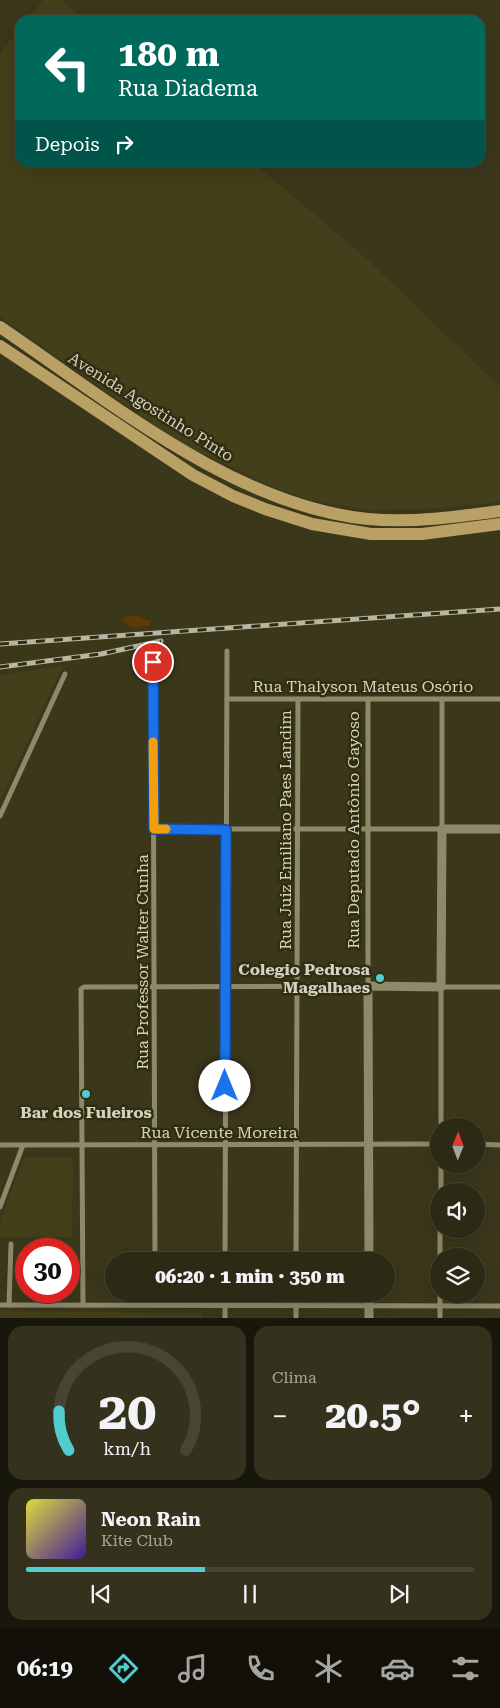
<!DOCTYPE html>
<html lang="pt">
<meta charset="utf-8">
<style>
body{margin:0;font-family:"Roboto Serif",serif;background:#34311d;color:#f1f3f6;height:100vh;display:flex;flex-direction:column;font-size:19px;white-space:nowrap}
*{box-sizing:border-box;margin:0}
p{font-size:16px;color:#a6a6a0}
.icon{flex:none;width:28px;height:28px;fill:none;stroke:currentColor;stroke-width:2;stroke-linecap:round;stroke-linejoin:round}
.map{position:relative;height:1318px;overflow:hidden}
.details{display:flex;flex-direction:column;gap:8px;padding:8px;background:#18170b;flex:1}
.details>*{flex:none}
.hud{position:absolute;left:15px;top:15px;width:470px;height:152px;border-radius:15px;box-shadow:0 5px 20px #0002,0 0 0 1px #484534;background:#00695c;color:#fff;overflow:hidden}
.needle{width:32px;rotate:1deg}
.controls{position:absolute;left:430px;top:1118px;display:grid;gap:10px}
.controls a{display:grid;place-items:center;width:55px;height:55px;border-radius:50%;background:#2c2914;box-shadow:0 5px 20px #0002,0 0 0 1px #484534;font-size:25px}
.speed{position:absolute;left:15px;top:1238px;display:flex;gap:10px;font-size:25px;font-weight:700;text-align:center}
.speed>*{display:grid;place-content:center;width:65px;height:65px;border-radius:50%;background:#2c2914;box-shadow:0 5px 20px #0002,0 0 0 1px #484534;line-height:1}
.speed .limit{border:8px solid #d22;background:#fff;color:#111}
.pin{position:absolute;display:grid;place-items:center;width:42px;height:42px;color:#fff;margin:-21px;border:2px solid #fff;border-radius:50%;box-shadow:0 1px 5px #0007}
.me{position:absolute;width:55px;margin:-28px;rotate:0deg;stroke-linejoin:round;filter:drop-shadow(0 0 4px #0008)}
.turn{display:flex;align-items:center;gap:18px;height:105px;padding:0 20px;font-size:22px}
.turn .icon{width:65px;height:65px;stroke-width:2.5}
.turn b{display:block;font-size:35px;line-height:42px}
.then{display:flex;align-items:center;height:48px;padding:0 20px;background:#0003;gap:10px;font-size:19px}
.big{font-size:38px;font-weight:800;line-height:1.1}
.details .widget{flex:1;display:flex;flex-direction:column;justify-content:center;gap:8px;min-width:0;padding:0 18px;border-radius:15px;background:#34311d}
.details .dial{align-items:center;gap:0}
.dial svg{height:130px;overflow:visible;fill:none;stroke:#484534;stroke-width:7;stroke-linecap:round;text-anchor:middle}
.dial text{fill:#f1f3f6;stroke:none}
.song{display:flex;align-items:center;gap:15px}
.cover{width:60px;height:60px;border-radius:8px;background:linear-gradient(135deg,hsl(60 70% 55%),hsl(260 70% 35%))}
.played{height:5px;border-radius:2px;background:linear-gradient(90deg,#52cdcf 40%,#484534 40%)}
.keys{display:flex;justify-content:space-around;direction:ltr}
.heat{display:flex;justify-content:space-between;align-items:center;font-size:28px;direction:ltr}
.details .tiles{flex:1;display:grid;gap:8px;grid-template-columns:1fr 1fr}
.widget:last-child{grid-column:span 2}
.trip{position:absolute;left:105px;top:1252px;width:290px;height:50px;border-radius:25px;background:#2c2914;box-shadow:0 5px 20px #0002,0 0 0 1px #484534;font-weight:800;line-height:50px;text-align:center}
.dock{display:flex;height:80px;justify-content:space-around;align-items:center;background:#121008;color:#a6a6a0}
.dock .icon{width:35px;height:35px}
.dock .active{color:#52cdcf}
.dock b{font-size:22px;color:#f1f3f6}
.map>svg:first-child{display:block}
</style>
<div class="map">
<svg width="500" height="1318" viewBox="0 0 500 1318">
<rect width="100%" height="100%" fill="#3a371b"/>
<g fill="#433f1a">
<polygon points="43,0 62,0 85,20 27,20"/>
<polygon points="20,28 20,162 254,163 367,259 500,387 500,502 426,509 369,510 309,500 274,487 180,443 0,317 0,53"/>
<polygon points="63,666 0,800 0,675"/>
<polygon points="24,1157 73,1157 72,1237 0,1237 0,1222"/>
<polygon points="0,1311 202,1313 202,1318 0,1318"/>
</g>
<polygon fill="#603909" points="137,616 151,621 149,626 133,628 123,622 125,617"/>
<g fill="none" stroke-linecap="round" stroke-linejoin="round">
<g stroke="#8d8a6b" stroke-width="5">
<polyline points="153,662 155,1261"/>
<polyline points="227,699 500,699"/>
<polyline points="0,816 65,674"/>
<polyline points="154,829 442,829 442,699"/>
<polyline points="441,1126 441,987 500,987"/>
<polyline points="476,1144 500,1145"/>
<polyline points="0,1145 439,1144"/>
<polyline points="441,1191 441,1164"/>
<polyline points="0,1207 23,1145"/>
<polyline points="440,1256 440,1229"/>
<polyline points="225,1261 227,651"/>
<polyline points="296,1261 298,699"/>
<polyline points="155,1294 155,1305"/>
<polyline points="0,1305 500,1306"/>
<polyline points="9,1305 11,1244"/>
<polyline points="83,1305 81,989 84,987 368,986 368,699"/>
<polyline points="225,1318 225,1294"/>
<polyline points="296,1318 296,1294"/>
<polyline points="440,1318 440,1294"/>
</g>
<g stroke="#8d8a6b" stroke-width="9">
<polyline points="369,1261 368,986 441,987 442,829 500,829"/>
<polyline points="369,1318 369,1294"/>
</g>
<g stroke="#b9a166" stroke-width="12">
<path d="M0,327c108,73 235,179 368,192 44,4 88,-2 132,-8"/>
<polyline points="0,346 193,475 233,496 265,509 312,524 371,534 422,534 500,524"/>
</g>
<defs>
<g id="rail">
<polyline points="0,644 500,609"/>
<polyline points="0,667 101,654 161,641"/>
</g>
</defs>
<use href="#rail" stroke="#b8b6a3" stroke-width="5"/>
<use href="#rail" stroke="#302d10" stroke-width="3" stroke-dasharray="9" stroke-linecap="butt"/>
</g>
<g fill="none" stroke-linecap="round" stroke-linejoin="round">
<defs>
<polyline id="route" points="153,662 154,829 226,830 225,1086"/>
</defs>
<use href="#route" stroke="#114b97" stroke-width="12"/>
<use href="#route" stroke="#1a73e8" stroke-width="9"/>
<polyline stroke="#f59e0b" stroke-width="9" points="153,742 154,829 166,829"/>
</g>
<g fill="#52cdcf" stroke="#302d10" stroke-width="2">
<circle cx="380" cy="978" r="5"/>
<circle cx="86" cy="1094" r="5"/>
</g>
<g text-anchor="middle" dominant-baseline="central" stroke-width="5" stroke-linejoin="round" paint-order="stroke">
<g font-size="16" fill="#d4d2c2" stroke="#302d10">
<text transform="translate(151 407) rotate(32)">Avenida Agostinho Pinto</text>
<text x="363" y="686">Rua Thalyson Mateus Osório</text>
<text transform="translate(285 830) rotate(-90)">Rua Juiz Emiliano Paes Landim</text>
<text transform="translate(353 830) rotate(-90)">Rua Deputado Antônio Gayoso</text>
<text transform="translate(142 962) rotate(-90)">Rua Professor Walter Cunha</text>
<text x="219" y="1132">Rua Vicente Moreira</text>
</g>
<g font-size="16" font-weight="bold" fill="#d4d2c2" stroke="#302d10" text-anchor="end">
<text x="370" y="969">Colegio Pedrosa<tspan x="370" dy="18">Magalhaes</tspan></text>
<text x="86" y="1112" text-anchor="middle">Bar dos Fuleiros</text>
</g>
</g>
</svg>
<div class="controls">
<a><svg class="needle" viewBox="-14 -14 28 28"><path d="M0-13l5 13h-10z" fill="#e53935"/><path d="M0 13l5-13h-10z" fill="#a6a6a0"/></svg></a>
<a><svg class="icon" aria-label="sound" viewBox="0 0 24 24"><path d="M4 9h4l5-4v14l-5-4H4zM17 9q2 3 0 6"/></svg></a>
<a><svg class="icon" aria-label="layers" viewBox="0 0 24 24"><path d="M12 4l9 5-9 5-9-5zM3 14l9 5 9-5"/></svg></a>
</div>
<div class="speed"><div class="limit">30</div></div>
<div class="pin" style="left:153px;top:662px;background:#d93025"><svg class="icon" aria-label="arrive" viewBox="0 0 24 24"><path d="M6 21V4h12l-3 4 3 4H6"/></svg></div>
<svg class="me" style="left:225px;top:1086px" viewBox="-20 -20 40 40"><circle r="19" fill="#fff"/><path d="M0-13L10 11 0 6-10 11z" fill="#1a73e8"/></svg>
<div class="trip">06:20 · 1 min · 350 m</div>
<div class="hud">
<div class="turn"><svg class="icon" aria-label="left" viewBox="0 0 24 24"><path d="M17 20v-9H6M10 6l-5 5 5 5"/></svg><div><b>180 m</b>Rua Diadema</div></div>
<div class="then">Depois<svg class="icon" aria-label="right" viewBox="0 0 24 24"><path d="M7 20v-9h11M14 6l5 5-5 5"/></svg></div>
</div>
</div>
<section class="details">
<div class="tiles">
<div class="widget dial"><svg viewBox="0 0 100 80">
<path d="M14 69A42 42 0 1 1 86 69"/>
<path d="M14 69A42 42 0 0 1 8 45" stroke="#52cdcf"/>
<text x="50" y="56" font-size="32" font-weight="700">20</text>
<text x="50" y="72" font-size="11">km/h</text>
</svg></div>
<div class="widget"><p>Clima</p>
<div class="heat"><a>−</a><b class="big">20.5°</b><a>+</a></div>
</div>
<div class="widget">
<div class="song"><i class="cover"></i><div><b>Neon Rain</b><p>Kite Club</p></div></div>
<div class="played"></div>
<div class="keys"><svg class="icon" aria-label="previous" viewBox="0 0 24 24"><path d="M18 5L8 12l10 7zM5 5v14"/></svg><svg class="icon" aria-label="pause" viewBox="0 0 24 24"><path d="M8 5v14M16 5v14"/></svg><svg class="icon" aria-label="next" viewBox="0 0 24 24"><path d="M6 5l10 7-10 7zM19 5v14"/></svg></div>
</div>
</div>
</section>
<nav class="dock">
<b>06:19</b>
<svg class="icon active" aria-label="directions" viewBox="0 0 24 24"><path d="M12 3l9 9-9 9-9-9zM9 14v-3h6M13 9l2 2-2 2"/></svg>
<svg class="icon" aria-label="music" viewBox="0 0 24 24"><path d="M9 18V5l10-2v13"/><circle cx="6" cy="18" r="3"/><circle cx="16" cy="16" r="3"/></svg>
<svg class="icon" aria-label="phone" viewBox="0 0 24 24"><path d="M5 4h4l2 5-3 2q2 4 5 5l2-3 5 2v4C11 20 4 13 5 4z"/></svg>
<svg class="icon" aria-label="climate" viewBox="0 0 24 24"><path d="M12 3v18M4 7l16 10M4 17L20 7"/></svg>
<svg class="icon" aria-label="car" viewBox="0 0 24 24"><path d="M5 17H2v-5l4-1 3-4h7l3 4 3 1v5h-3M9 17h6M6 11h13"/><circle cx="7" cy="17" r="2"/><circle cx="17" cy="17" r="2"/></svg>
<svg class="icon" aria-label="filters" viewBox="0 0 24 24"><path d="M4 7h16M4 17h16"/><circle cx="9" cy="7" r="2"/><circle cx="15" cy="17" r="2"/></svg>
</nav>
